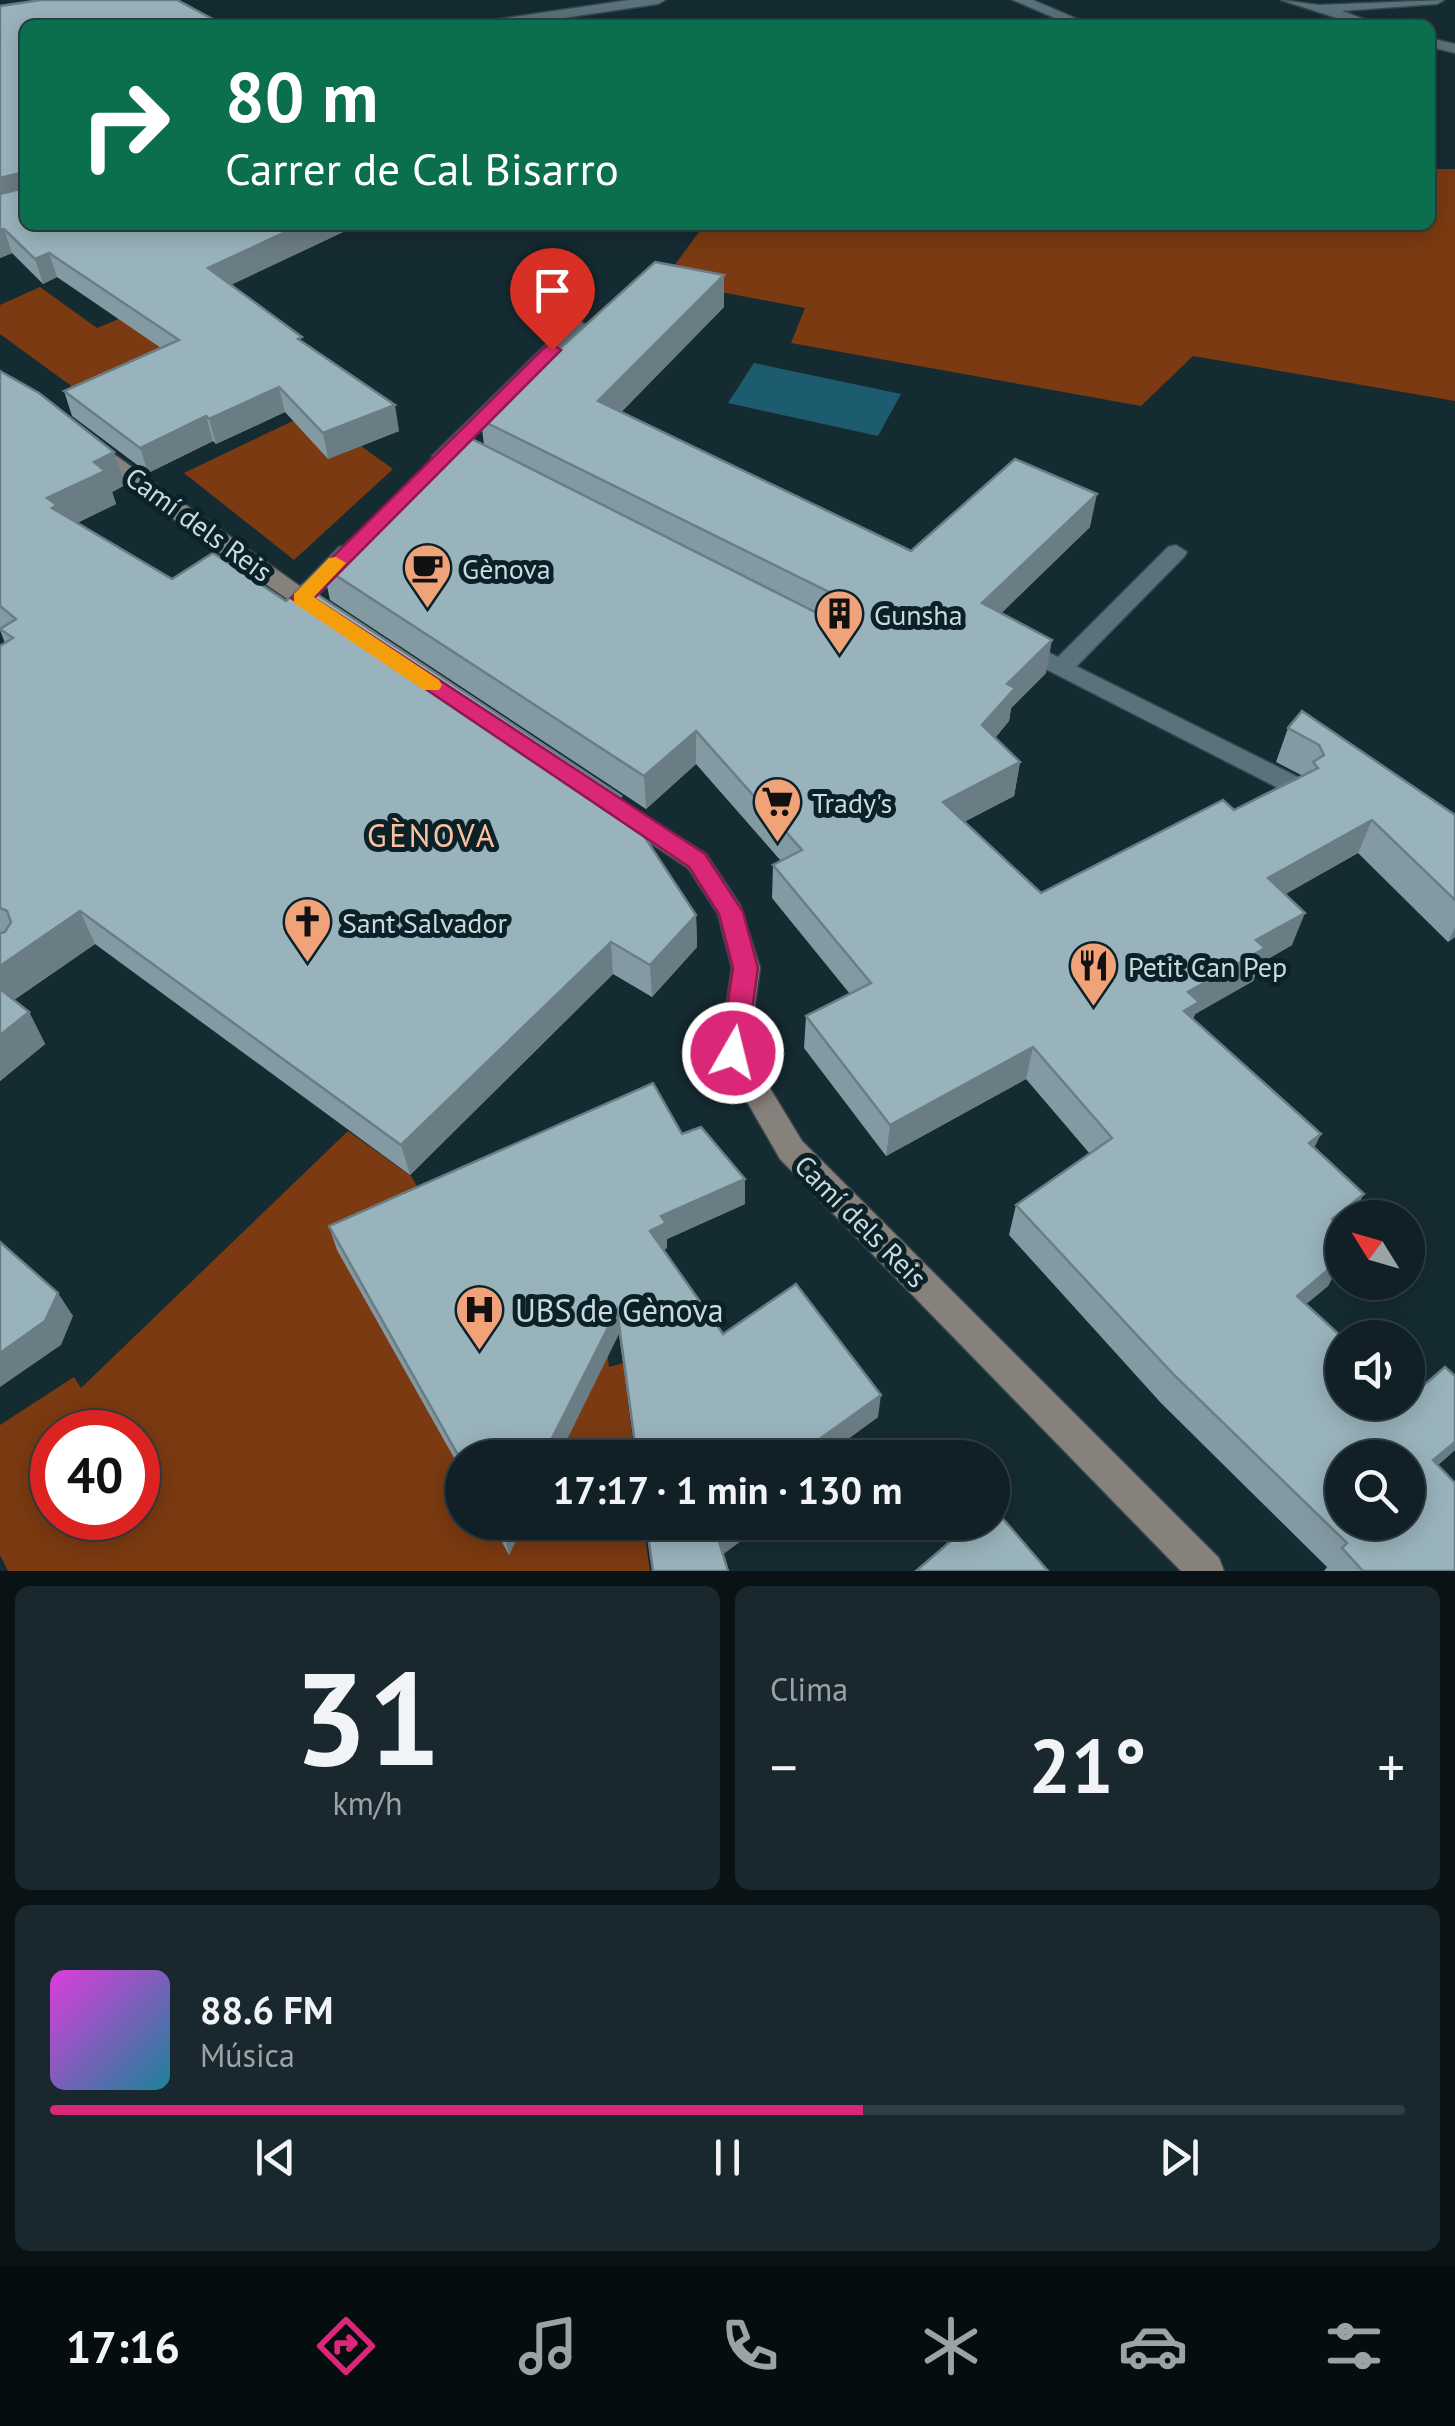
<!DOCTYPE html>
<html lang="es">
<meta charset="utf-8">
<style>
body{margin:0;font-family:"PT Sans",sans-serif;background:#19282e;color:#f1f3f6;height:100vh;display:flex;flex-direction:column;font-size:38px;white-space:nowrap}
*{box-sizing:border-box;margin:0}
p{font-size:32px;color:#9ca3a7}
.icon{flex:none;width:55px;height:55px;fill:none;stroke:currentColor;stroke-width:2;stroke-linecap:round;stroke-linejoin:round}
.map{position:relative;height:1571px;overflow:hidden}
.panel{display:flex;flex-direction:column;gap:15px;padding:15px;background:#091215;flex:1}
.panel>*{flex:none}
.banner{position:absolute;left:20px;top:20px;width:1415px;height:210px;border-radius:15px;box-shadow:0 5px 25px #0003,0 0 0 2px #303e43;background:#0b6e4f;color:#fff;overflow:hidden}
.needle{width:65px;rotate:307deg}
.buttons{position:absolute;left:1325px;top:1200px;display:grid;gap:20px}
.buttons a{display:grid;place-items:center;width:100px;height:100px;border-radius:50%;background:#102026;box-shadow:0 5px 25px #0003,0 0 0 2px #303e43;font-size:50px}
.speed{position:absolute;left:30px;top:1410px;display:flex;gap:20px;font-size:50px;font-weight:700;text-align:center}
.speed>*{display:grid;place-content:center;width:130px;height:130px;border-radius:50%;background:#102026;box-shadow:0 5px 25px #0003,0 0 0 2px #303e43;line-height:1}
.speed .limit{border:15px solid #d22;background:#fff;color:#111}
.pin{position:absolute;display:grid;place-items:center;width:85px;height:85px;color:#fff;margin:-102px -42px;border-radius:50% 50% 50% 0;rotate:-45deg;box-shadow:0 0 10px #0007}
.pin .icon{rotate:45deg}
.me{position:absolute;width:110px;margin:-55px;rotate:8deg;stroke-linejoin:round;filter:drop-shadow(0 0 8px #0008)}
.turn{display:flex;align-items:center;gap:35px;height:210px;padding:0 40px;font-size:45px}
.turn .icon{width:130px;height:130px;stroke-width:2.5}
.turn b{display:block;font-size:70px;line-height:85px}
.big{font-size:75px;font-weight:600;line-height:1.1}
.panel .tile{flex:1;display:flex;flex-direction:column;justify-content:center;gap:15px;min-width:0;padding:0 35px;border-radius:15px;background:#19282e}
.panel .dial{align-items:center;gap:0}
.dial b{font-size:130px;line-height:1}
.song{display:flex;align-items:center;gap:30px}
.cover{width:120px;height:120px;border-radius:15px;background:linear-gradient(135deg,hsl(300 70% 55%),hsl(190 70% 35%))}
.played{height:10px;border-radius:5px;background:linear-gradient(90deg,#db2777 60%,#303e43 60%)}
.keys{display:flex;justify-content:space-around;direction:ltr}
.heat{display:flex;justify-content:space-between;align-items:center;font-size:55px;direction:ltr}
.panel .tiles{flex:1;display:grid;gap:15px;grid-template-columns:1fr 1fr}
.tile:last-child{grid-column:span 2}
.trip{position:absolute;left:445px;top:1440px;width:565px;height:100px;border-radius:50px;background:#102026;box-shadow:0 5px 25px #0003,0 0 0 2px #303e43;font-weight:600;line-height:100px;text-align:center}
.tab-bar{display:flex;height:160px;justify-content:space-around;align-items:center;background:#060d0f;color:#9ca3a7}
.tab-bar .icon{width:70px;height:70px}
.tab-bar .active{color:#db2777}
.tab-bar b{font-size:45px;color:#f1f3f6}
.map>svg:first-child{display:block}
</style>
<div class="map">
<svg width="1455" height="1571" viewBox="0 0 1455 1571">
<rect width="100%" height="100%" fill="#152b32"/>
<g fill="#7b3a11" fill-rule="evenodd">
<polygon points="1430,169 1455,169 1455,401 1193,356 1141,406 791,343 805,308 663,281 704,225 1430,225"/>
<polygon points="40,287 97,328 152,305 259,333 92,401 0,334 0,305"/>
<polygon points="330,403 308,436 328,459 361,446 393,469 294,560 184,473"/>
<path d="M348,1131l63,45 14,23 177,113 7,55 14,-4 12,94h-77l29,-60 -196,-151 71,226v50l29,1 18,31 16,-31h118l7,48h-642l-8,-16v-130l74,-48 7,11zM52,1432h86v86h-86z"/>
</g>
<polygon fill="#1d5c6f" points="754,363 901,394 878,436 728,403"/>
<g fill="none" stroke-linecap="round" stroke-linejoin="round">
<defs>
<g id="lane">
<polygon points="1013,0 1033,0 1091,25 1071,25"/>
<polygon points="1036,646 1304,780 1308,786 1304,792 1286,792 1028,660 1024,654 1028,648"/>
</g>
<g id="street">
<polygon points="629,0 665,0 658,4 516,25 479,25 486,21"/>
<polygon points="1281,0 1319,5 1444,0 1437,4 1342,11 1380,25 1358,25"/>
<polygon points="1430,38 1455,44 1455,53 1430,47"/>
<polygon points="577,319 586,325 584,329 446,464 432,464 432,456 570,321"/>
<polygon points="347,545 358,552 355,557 309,604 293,604 290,599 293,594 339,547"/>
<polygon points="1176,545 1187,552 1184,557 1070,673 1054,673 1050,667 1054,661 1168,547"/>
</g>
<g id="secondary">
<polygon points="94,440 328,606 331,611 328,616 312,616 190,532 87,450 84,446"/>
<polygon points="604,790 706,854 740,905 760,968 748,1052 802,1141 1219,1558 1224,1571 1181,1571 780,1159 719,1053 732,968 718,914 688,868 595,806 591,799 595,792"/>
</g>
</defs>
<use href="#lane" stroke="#35464d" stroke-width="3"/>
<use href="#street" stroke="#35464d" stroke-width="3"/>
<use href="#secondary" stroke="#35464d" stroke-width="3"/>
<use href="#lane" fill="#5a727b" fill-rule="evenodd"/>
<use href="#street" fill="#5a727b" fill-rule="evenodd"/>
<use href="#secondary" fill="#86817b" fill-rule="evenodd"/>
</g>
<g fill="#849aa2">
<polygon points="0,6 25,225 358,225 230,285 304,343 399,431 328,459 285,412 216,444 213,441 148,473 72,416 64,391 161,348 57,277 43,284 12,253 0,258"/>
<polygon points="724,275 724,307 621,412 911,551 1090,527 1001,613 1046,673 1011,708 1009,721 995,738 1020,762 1014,796 964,822 1041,893 1234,810 1303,776 1276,762 1288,728 1455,815 1455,937 1448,942 1358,853 1285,894 1292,945 1259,964 1253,981 1195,1014 1193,1019 1314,1148 1342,1228 1332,1246 1342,1255 1342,1260 1328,1286 1306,1304 1409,1398 1455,1376 1455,1450 1438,1465 1455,1571 1324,1571 1327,1567 1161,1403 1009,1235 1016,1205 1090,1154 1026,1079 886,1156 804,1048 806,1016 850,994 772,898 773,865 781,861 696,764 646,809 330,600 323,567 484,445 481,420"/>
<polygon points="0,371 125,485 112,492 116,504 77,523 172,579 286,601 621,796 622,802 696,915 697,947 652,997 613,974 410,1175 95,944 14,1000 29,1012 45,1044 0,1081 0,646 5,643 0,630"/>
<polygon points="682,1134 745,1179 745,1204 667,1239 667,1248 664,1250 723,1334 878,1417 822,1458 636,1458 619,1334 462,1458 462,1472 337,1250 329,1226"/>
<polygon points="491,1522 525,1522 509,1555"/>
</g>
<g fill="#6b7d84">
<polygon points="20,173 25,190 0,204 0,178"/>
<polygon points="301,225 358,225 214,293 208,268"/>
<polygon points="4,229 12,253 0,258 0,230"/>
<polygon points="49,253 57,277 43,284 35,259"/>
<polygon points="724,275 724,307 600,434 598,401"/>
<polygon points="279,387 285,412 216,444 209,419"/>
<polygon points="395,405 399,431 328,459 323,433"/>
<polygon points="206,416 213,441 148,473 140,448"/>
<polygon points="114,452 125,485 112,492 116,504 65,528 47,498 94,462"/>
<polygon points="1097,494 1090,527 977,637 982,603"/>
<polygon points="1052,640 1046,673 1011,708 1009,721 977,759 982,725 1007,684"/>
<polygon points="696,731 696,764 646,809 644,776"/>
<polygon points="1020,762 1014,796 938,835 943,802"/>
<polygon points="1372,820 1358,853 1256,911 1268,878"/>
<polygon points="80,911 95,944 2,1008 0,1005 0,966"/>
<polygon points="1305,913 1292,945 1259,964 1253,981 1195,1014 1188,1034 1173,1043 1188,992 1256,940"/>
<polygon points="696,915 697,947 652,997 650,965"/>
<polygon points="1455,927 1455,937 1448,942"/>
<polygon points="611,942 613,974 410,1175 401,1145"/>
<polygon points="29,1012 45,1044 0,1081 0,1035"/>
<polygon points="1033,1047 1026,1079 886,1156 890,1125"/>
<polygon points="1321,1134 1306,1165 1309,1143"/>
<polygon points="745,1179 745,1204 667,1239 667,1248 652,1255 650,1231 661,1216"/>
<polygon points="1364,1194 1351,1218 1342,1218 1342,1228 1335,1234 1341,1230 1325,1260 1310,1270 1332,1219"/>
<polygon points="1342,1258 1328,1286 1282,1324 1297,1296"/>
<polygon points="58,1293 73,1316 61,1345 0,1387 0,1353"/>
<polygon points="617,1310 619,1334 558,1458 542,1458"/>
<polygon points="881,1395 878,1417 822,1458 793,1458"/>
<polygon points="1455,1442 1455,1450 1413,1486 1433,1460"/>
<polygon points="510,1522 525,1522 509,1555 504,1534"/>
<polygon points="739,1522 767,1522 718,1558 718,1538"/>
</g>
<g fill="#99b3bc" stroke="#6b7d84" stroke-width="2.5" fill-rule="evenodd">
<polygon points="41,0 177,0 224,25 25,25 25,225 301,225 208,268 302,337 298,339 395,405 323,433 279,387 209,419 206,416 140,448 64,391 179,340 49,253 35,259 4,229 0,230 0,194 20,189 20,173 0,178 0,6"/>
<path d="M655,262l69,13 -126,126 313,150 104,-92 82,35 -115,109 70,37 -45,44 8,4 -33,37 38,37 -77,40 98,91 182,-93 11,10 84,-42 -5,-6 11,-7 -5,-10 -31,-17 14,-17 153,104v85l-83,-80 -104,58 37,35 -49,27 9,8 -77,44 11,10 -15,9 137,123 -12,9 55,51 -32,25 9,11 -15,10 16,15v3l-45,38 46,42 -1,64h66v-5l1,1 36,-31 10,9v66l-22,18 22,23v88h-92l-21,-23 5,-5 -173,-168 -158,-170 96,-67 -79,-91 -143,78 -84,-109 65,-33 -98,-118 29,-15 -106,-119 -52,45 -321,-209 141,-132 353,178 21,-2 3,-8 -4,-7 -356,-176zM1342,1458h66v64h-66z"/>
<polygon points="0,371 39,393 114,452 94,462 105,471 47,498 57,505 52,508 172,579 213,553 286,601 303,585 621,796 619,798 696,915 650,965 611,942 401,1145 80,911 0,966 0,933 5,932 11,922 7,911 0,908 0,646 13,638 0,629 16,619 0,606"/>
<polygon points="0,989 29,1012 0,1035"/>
<polygon points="653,1083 682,1134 701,1127 745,1179 661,1216 666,1223 650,1231 723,1334 796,1284 881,1395 793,1458 637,1458 617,1310 542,1458 462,1458 462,1462 329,1226"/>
<polygon points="0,1242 58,1293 45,1321 0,1353"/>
<polygon points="992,1506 1048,1571 916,1571 973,1522 992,1522"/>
<polygon points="497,1522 510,1522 504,1534"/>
<polygon points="646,1522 739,1522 718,1538 728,1571 653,1571"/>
</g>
<polygon fill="#db2777" stroke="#8e194d" stroke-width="2.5" points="552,344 561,350 558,353 314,598 705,854 743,912 758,968 746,1053 742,1061 733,1064 724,1061 720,1053 733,968 719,914 689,867 291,598 546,346"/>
<polygon fill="#f59e0b" points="336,557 346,563 314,597 439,680 442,685 439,690 424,690 294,603 294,594 329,558"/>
<defs>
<symbol id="cafe-pin" viewBox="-11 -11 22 30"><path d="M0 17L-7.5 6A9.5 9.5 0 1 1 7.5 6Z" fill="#f0a279" stroke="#0b2128"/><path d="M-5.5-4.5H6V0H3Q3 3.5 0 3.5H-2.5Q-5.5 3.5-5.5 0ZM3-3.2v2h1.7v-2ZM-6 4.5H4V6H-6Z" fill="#111"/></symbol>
<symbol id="building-pin" viewBox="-11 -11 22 30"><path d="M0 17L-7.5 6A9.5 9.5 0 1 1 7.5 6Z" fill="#f0a279" stroke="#0b2128"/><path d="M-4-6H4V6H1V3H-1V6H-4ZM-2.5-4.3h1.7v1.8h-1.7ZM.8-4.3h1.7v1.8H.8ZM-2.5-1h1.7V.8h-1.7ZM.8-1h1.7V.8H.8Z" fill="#111"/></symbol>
<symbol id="supermarket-pin" viewBox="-11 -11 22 30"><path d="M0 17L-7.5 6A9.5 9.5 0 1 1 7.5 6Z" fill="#f0a279" stroke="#0b2128"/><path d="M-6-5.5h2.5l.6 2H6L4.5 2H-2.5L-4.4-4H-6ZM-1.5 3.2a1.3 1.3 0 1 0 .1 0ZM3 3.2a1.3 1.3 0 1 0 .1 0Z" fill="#111"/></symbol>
<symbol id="church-pin" viewBox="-11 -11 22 30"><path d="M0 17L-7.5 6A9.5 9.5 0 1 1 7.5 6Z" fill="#f0a279" stroke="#0b2128"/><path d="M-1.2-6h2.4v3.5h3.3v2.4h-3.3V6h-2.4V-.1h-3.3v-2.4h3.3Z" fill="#111"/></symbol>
<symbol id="restaurant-pin" viewBox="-11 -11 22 30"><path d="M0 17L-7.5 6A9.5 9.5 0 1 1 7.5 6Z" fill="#f0a279" stroke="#0b2128"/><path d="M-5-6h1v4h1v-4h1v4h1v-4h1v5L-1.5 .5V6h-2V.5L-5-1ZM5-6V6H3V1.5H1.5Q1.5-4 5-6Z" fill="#111"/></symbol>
<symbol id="hospital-pin" viewBox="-11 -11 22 30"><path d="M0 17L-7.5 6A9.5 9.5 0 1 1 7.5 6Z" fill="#f0a279" stroke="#0b2128"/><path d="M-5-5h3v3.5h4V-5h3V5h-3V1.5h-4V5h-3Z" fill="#111"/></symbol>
</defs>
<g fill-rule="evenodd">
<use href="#cafe-pin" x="400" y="540" width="55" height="75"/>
<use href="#building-pin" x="812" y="586" width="55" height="75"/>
<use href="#supermarket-pin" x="750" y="774" width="55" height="75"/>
<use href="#church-pin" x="280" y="894" width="55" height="75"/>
<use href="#restaurant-pin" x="1066" y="938" width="55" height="75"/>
<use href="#hospital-pin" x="452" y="1282" width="55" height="75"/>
</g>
<g text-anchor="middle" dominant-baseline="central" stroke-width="10" stroke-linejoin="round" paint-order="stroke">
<g font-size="28" fill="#ccd9de" stroke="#0b2128">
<text transform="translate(199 524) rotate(36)">Camí dels Reis</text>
<text transform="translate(861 1221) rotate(45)">Camí dels Reis</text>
</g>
<g font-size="28" fill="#ccd9de" stroke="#0b2128" text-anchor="start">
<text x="462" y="568">Gènova</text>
<text x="874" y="614">Gunsha</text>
<text x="812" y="802">Trady's</text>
<text x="342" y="922">Sant Salvador</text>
<text x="1128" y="966">Petit Can Pep</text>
</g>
<g font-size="32" letter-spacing="2.5" fill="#fcc1a2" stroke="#0b2128">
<text x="432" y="835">GÈNOVA</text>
</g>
<g font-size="32" fill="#ccd9de" stroke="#0b2128" text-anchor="start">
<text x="515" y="1310">UBS de Gènova</text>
</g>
</g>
</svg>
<div class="buttons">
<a><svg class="needle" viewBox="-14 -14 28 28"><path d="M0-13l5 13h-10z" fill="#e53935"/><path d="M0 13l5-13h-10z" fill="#9ca3a7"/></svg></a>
<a><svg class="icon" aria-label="sound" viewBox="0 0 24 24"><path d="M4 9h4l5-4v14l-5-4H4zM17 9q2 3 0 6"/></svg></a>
<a><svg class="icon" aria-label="search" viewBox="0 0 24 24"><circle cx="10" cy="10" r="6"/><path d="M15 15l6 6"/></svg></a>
</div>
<div class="speed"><div class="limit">40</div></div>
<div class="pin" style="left:552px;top:350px;background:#d93025"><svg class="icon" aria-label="arrive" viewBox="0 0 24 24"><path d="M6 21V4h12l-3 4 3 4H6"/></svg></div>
<svg class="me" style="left:733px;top:1053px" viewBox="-20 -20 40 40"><circle r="17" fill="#db2777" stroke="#fff" stroke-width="3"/><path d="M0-11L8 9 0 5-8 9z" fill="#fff"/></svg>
<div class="trip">17:17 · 1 min · 130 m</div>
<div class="banner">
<div class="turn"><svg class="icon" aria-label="right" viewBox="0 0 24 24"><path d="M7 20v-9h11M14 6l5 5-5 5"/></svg><div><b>80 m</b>Carrer de Cal Bisarro</div></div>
</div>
</div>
<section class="panel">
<div class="tiles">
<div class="tile dial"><b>31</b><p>km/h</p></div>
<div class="tile"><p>Clima</p>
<div class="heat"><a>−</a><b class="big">21°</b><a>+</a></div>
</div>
<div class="tile">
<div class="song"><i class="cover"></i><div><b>88.6 FM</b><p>Música</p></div></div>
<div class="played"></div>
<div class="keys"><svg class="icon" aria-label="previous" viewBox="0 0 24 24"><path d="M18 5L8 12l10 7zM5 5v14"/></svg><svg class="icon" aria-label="pause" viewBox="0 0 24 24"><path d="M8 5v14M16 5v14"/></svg><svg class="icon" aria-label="next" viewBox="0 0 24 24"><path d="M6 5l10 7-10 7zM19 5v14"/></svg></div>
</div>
</div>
</section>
<nav class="tab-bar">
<b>17:16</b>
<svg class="icon active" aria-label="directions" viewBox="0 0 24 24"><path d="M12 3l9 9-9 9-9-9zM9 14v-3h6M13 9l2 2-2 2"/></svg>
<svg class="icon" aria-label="music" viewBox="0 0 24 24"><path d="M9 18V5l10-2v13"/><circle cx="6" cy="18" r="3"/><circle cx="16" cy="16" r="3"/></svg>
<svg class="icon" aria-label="phone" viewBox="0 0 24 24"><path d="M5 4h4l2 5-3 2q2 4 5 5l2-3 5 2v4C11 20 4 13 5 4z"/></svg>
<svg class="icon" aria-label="climate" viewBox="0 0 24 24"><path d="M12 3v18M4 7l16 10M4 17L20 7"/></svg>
<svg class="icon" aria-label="car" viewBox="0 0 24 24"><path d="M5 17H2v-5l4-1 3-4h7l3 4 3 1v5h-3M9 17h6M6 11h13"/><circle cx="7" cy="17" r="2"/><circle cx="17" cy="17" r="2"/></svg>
<svg class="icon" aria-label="filters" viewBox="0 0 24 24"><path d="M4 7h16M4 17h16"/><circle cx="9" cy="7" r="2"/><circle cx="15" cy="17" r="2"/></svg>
</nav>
